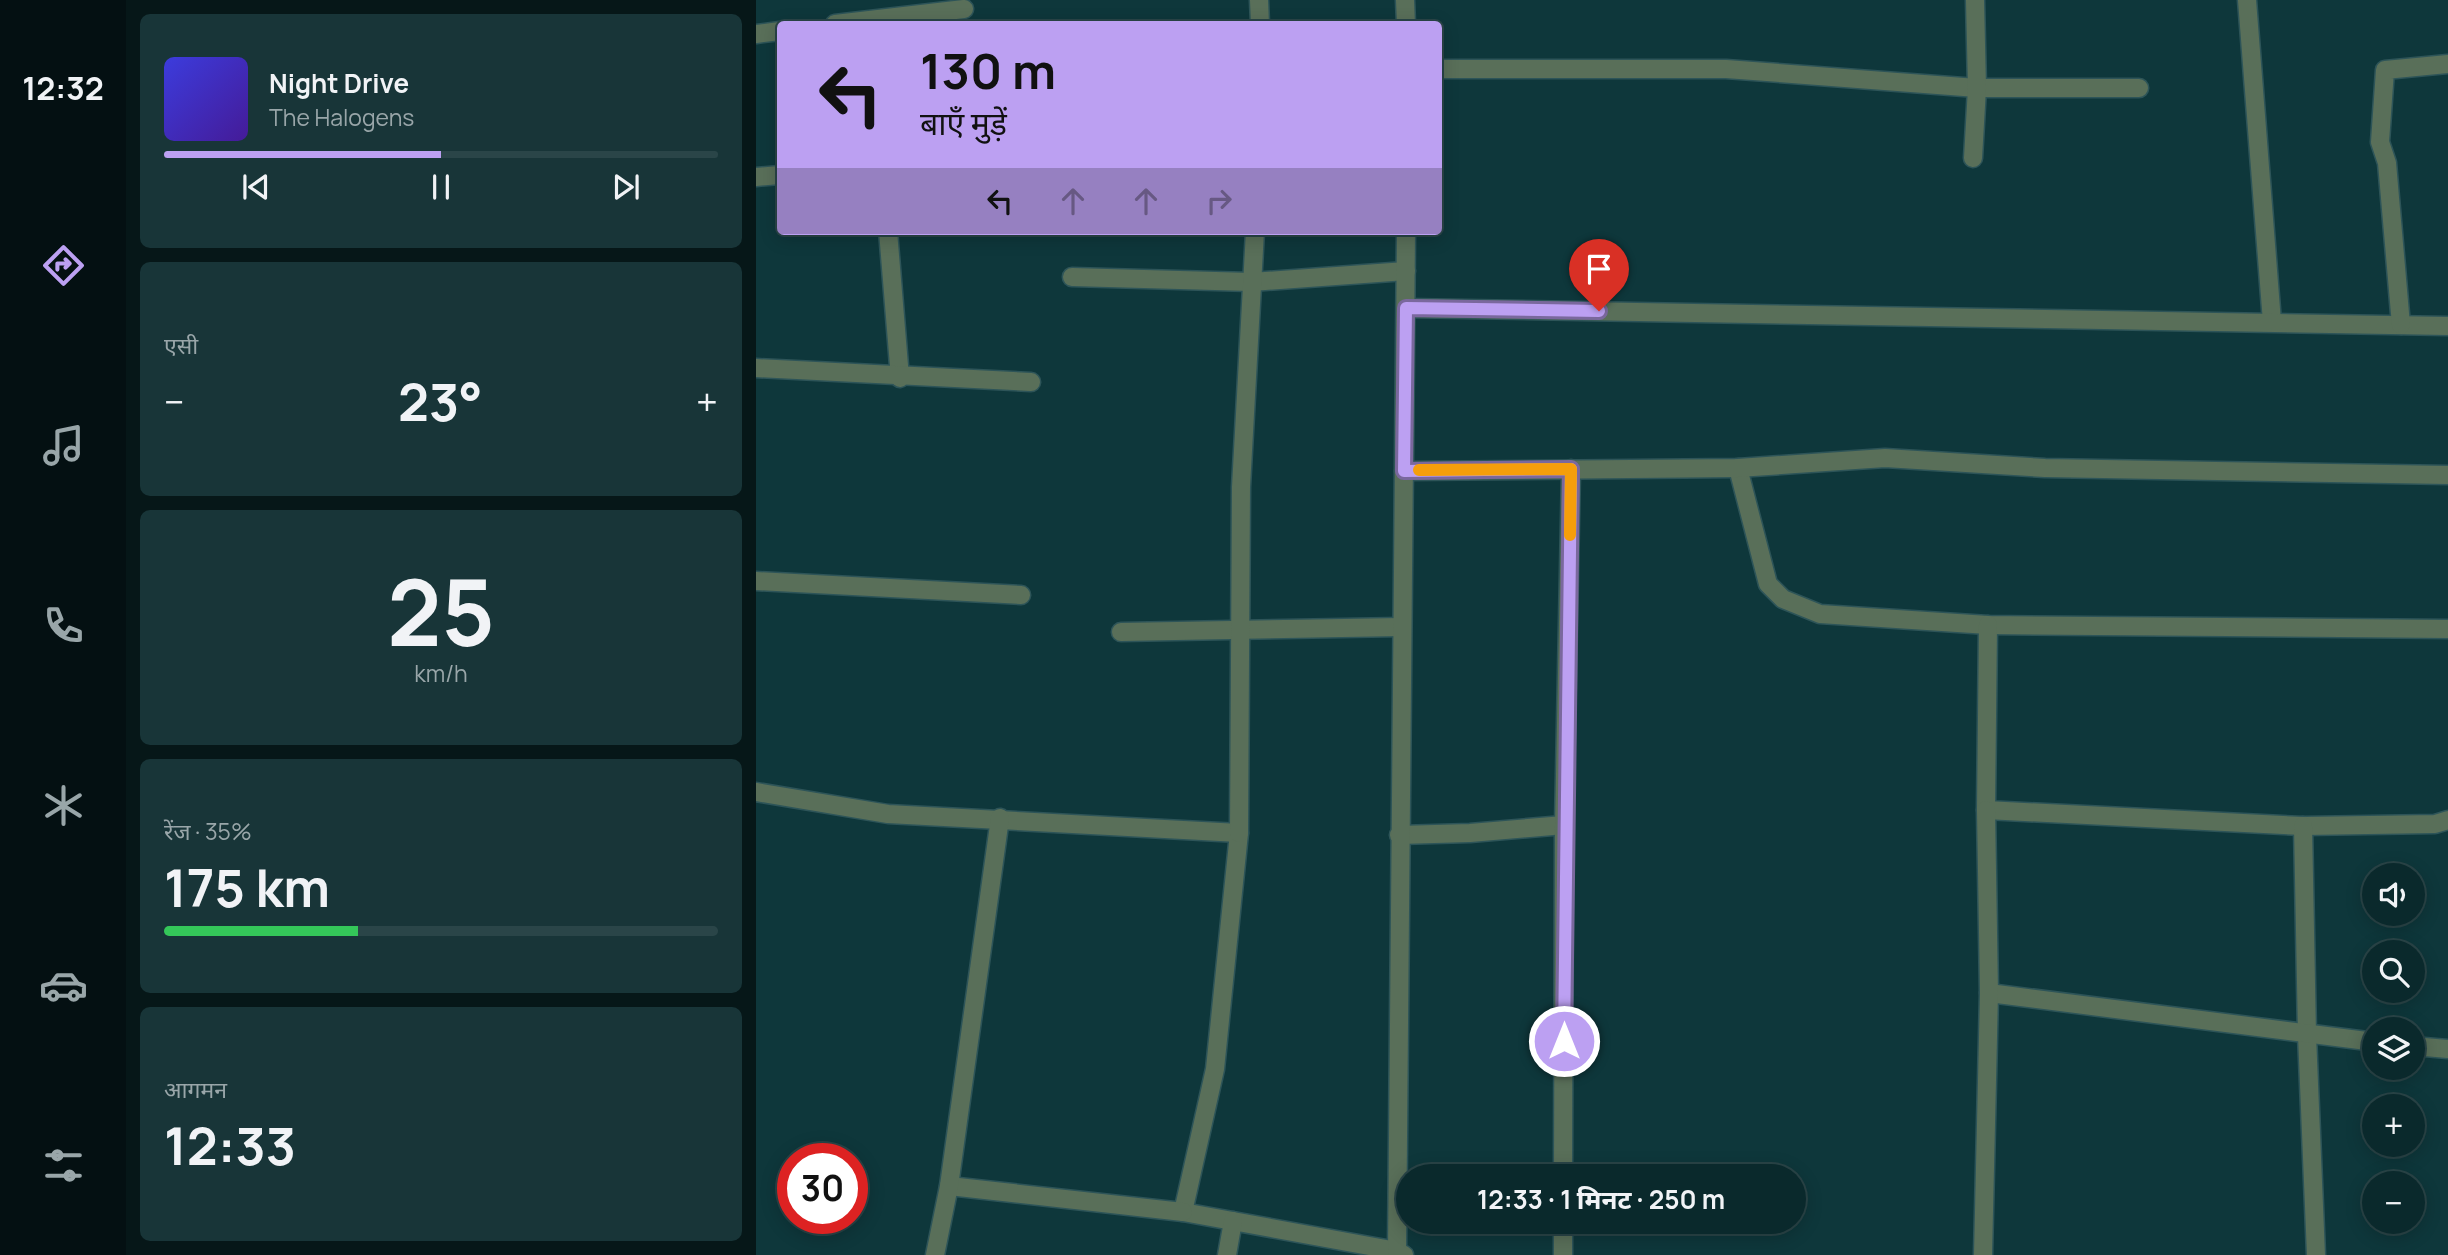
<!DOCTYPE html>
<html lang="hi">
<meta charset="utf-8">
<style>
body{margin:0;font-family:Manrope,"Noto Sans Devanagari",sans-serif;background:#183538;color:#f1f3f6;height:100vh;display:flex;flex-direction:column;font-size:26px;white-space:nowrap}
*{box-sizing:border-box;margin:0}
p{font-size:23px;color:#99a6a9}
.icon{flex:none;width:38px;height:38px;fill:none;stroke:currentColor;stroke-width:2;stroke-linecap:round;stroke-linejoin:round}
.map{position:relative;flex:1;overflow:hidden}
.side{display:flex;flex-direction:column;gap:14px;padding:14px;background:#061718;width:630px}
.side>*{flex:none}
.hud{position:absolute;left:21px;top:21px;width:665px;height:214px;border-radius:7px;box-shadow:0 4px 18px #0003,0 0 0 2px #2a4548;background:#bca0f2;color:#111;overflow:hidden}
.buttons{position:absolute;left:1606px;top:863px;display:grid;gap:14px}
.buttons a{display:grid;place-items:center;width:63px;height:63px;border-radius:50%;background:#0a292c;box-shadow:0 4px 18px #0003,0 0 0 2px #2a4548;font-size:35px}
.speed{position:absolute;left:21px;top:1143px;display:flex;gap:14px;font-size:35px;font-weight:700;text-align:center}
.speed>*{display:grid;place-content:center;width:91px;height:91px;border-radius:50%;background:#0a292c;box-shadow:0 4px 18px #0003,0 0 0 2px #2a4548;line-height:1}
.speed .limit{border:10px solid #d22;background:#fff;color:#111}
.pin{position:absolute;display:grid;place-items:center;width:60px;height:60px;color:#fff;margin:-72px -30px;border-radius:50% 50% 50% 0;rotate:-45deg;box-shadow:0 0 7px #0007}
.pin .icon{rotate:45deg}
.me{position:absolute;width:77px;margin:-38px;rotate:0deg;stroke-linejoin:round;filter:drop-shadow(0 0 5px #0008)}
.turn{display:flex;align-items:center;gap:24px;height:147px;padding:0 28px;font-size:32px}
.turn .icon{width:91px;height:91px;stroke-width:2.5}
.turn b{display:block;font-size:49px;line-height:60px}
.lanes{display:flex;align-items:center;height:66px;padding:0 28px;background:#0003;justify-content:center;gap:35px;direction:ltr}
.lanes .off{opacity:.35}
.big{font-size:52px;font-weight:700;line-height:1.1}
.side .widget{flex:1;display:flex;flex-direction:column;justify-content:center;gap:10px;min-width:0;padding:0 24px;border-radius:10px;background:#183538}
.side .dial{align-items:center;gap:0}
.dial b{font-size:91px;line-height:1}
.song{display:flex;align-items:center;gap:21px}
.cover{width:84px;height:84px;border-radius:10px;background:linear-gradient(135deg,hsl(240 70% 55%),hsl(260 70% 35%))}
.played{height:7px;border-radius:4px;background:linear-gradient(90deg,#bca0f2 50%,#2a4548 50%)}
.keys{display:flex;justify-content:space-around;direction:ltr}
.heat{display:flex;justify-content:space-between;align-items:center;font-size:38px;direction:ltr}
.charge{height:10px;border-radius:5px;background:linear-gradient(90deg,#34c759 35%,#2a4548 0)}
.trip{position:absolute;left:640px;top:1164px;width:410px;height:70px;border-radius:35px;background:#0a292c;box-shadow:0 4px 18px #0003,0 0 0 2px #2a4548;font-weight:700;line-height:70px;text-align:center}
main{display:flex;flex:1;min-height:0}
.tabs{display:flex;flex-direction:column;width:126px;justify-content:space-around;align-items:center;background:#041012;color:#99a6a9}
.tabs .icon{width:49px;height:49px}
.tabs .current{color:#bca0f2}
.tabs b{font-size:32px;color:#f1f3f6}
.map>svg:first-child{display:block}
</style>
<main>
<nav class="tabs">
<b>12:32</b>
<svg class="icon current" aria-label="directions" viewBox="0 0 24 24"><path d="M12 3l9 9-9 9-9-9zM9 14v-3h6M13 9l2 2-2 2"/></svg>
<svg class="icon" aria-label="music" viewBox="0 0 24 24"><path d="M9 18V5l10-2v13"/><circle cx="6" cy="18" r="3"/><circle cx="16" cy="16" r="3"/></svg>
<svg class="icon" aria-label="phone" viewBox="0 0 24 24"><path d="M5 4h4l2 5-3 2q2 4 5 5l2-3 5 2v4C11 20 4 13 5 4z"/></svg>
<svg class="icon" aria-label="climate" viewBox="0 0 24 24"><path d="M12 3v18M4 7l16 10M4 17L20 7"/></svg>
<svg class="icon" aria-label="car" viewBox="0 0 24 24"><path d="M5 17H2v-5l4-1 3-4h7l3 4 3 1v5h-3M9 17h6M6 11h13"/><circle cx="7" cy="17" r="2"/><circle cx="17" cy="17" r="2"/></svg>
<svg class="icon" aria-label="filters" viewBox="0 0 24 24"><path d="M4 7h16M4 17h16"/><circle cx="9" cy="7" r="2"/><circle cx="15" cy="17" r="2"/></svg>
</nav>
<section class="side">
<div class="widget">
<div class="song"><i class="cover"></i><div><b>Night Drive</b><p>The Halogens</p></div></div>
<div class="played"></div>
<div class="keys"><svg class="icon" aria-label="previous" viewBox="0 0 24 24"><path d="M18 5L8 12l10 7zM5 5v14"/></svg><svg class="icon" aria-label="pause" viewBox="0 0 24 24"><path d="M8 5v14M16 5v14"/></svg><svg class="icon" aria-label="next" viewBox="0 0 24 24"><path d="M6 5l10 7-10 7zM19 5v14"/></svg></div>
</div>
<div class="widget"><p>एसी</p>
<div class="heat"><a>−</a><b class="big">23°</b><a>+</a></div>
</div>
<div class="widget dial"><b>25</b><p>km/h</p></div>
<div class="widget"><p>रेंज · 35%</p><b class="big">175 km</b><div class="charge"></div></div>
<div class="widget"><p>आगमन</p><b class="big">12:33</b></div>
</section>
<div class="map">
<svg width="1692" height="1255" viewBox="0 0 1692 1255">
<rect width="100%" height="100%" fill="#0e373b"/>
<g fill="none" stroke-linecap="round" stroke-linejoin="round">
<defs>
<g id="street">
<polyline points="503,0 504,24"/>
<polyline points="649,0 650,24"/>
<polyline points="1491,0 1516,322"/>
<polyline points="79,24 208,9"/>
<polyline points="0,34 24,31"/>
<polyline points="682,69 970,69 1221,88 1383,88"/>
<polyline points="1217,158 1221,88 1219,0"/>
<polyline points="0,177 24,175"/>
<polyline points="132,231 144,378"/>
<polyline points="316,277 495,282 650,271"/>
<polyline points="650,308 1692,326"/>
<polyline points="1645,325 1631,163 1624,142 1629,70 1692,64"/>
<polyline points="0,368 275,382"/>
<polyline points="982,468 1012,584 1027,599 1064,614 1232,625 1692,629"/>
<polyline points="648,471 982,468 1129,458 1289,468 1692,475"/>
<polyline points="0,581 265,595"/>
<polyline points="1232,625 1230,810 1547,826 1679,824 1692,820"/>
<polyline points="365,632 645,627"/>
<polyline points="0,792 132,814 483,833 459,1069 427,1212 641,1251"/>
<polyline points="1547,826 1551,1035 1560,1255"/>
<polyline points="483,833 485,487 499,231"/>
<polyline points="643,835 714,833 808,825"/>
<polyline points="1233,993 1619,1042"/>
<polyline points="1657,1046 1692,1049"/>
<polyline points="807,1176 808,825 815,469"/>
<polyline points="193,1186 427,1212"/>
<polyline points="179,1255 193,1186 244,818"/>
<polyline points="471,1255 477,1221"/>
<polyline points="648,1255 641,1251 650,231"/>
<polyline points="807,1255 807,1222"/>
<polyline points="1227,1255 1233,993 1230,810"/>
</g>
</defs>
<use href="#street" stroke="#2d5458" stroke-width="21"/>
<use href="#street" stroke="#596f59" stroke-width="18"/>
</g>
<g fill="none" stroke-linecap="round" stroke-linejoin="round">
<defs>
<polyline id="route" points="808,1041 815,469 648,471 650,308 843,311"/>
</defs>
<use href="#route" stroke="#7a689d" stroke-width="18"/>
<use href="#route" stroke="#bca0f2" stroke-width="12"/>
<polyline stroke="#f59e0b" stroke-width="12" points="663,470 815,469 814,535"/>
</g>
</svg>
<div class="buttons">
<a><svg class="icon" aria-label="sound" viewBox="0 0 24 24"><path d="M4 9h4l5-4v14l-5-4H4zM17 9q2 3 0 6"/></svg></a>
<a><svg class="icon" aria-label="search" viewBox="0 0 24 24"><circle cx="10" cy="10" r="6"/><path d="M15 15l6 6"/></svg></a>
<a><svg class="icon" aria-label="layers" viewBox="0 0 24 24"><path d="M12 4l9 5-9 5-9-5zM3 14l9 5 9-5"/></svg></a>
<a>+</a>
<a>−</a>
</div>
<div class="speed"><div class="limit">30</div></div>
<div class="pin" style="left:843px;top:311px;background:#d93025"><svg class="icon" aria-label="arrive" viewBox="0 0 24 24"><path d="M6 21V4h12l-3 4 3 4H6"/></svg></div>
<svg class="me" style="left:808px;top:1041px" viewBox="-20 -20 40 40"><circle r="17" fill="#bca0f2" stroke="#fff" stroke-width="3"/><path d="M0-11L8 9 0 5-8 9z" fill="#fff"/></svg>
<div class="trip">12:33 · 1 मिनट · 250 m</div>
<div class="hud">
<div class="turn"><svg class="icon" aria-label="left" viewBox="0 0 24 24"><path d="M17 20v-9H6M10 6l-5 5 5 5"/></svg><div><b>130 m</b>बाएँ मुड़ें</div></div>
<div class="lanes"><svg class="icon" aria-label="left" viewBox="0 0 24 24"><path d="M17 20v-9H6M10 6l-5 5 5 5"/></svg><svg class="icon off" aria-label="ahead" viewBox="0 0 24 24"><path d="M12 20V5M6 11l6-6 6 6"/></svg><svg class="icon off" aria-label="ahead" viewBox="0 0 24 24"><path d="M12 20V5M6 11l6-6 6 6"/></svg><svg class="icon off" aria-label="right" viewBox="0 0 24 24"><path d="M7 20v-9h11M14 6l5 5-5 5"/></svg></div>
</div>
</div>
</main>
